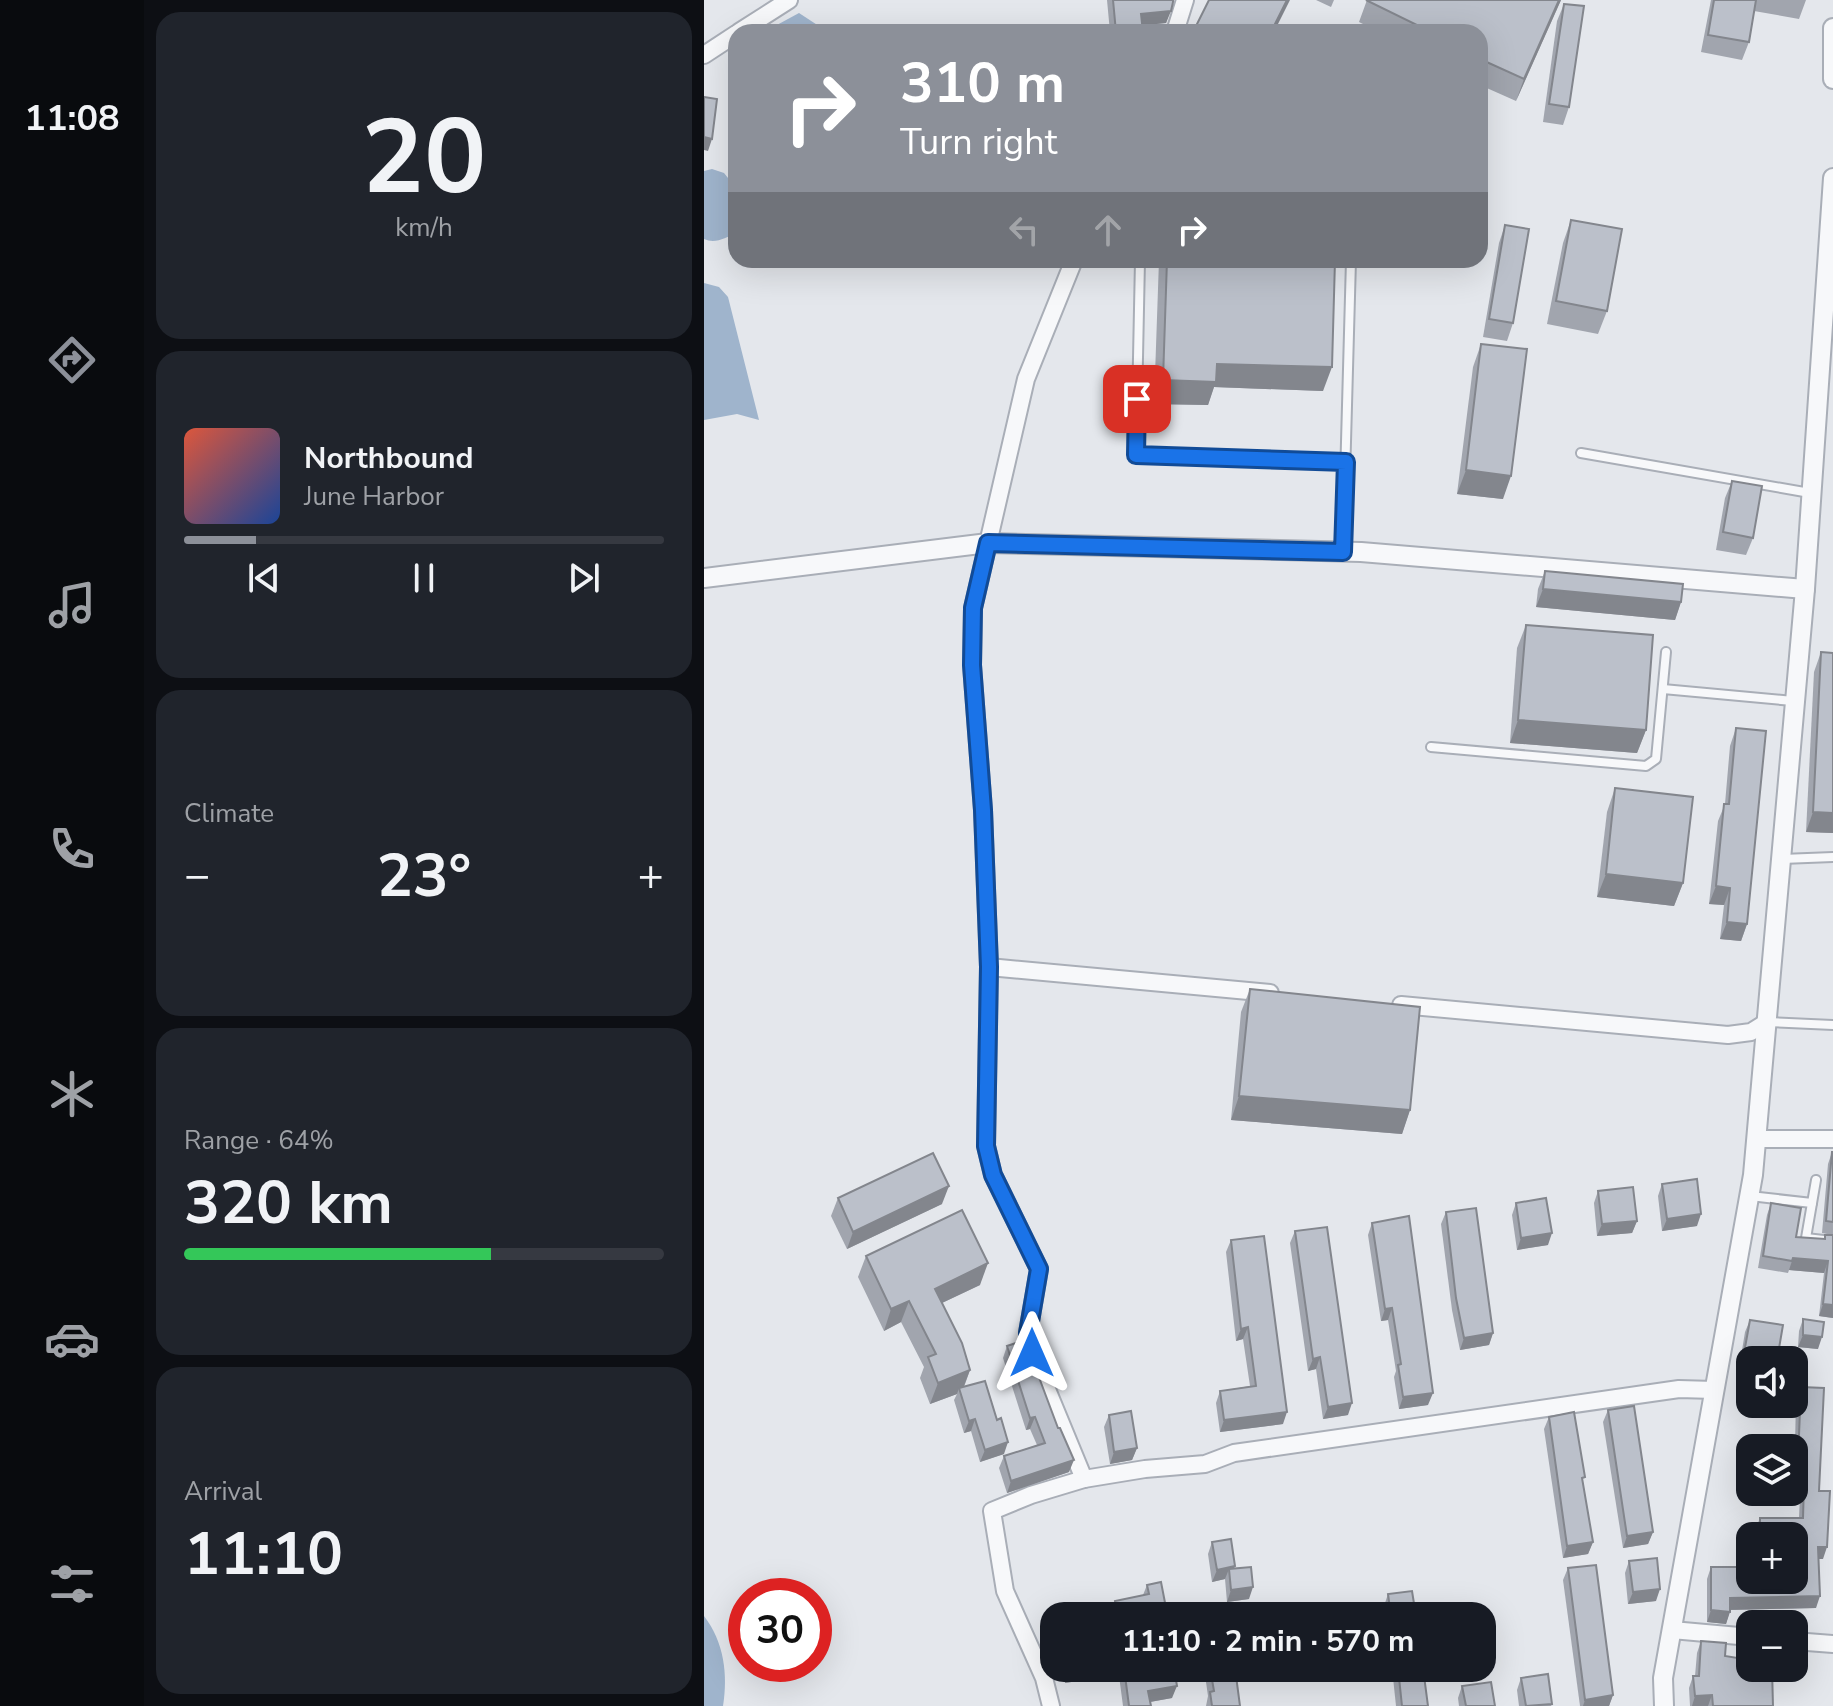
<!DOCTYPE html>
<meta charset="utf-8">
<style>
body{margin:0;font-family:"Nunito Sans",sans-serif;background:#20242c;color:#f1f3f6;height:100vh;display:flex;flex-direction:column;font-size:30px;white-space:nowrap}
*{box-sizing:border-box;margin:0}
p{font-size:26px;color:#9ea1a6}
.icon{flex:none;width:44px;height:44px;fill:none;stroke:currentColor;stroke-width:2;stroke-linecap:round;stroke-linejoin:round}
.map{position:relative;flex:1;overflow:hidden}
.sheet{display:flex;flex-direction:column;gap:12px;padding:12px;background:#0d0f14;width:560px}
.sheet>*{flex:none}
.banner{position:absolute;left:24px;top:24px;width:760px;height:244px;border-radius:24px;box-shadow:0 8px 32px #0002;background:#8c9099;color:#fff;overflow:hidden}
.fabs{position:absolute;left:1032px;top:1346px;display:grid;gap:16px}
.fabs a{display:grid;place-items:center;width:72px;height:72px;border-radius:16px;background:#171b24;box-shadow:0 8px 32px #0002;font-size:40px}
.speed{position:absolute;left:24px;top:1578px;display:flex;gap:16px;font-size:40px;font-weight:700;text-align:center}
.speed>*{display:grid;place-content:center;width:104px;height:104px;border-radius:50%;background:#171b24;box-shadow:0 8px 32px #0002;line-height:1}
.speed .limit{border:12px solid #d22;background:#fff;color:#111}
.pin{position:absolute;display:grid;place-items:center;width:68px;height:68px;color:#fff;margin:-34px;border-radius:16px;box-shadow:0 4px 12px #0006}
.me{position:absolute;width:88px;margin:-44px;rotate:0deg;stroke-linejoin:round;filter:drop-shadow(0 0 6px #0008)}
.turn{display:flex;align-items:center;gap:28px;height:168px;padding:0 40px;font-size:36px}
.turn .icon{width:104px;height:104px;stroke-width:2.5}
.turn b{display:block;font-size:56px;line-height:68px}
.lanes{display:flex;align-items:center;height:76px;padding:0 40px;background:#0003;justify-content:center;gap:40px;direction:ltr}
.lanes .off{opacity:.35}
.big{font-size:60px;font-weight:700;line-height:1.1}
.sheet .tile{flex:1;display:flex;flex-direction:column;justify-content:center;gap:12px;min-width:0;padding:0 28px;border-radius:24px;background:#20242c}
.sheet .dial{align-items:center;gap:0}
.dial b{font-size:104px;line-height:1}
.song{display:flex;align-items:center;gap:24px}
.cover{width:96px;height:96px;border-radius:12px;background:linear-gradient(135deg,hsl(10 70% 55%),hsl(220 70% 35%))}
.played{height:8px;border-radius:4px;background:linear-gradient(90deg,#8c9099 15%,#363941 15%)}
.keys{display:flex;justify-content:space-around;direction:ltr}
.heat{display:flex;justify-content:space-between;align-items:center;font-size:44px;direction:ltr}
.charge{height:12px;border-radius:6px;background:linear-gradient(90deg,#34c759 64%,#363941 0)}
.trip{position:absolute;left:336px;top:1602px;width:456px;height:80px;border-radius:24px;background:#171b24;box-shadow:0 8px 32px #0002;font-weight:700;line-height:80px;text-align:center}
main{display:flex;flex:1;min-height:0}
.tabs{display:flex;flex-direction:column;width:144px;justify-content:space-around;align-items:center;background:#090b0e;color:#9ea1a6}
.tabs .icon{width:56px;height:56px}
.tabs .selected{color:#8c9099}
.tabs b{font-size:36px;color:#f1f3f6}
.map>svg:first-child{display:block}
</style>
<main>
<nav class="tabs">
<b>11:08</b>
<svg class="icon selected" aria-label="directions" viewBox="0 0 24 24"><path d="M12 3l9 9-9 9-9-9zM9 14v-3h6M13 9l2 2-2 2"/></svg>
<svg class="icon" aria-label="music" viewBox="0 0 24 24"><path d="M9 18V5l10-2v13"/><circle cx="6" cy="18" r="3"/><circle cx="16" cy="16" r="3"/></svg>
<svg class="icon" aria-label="phone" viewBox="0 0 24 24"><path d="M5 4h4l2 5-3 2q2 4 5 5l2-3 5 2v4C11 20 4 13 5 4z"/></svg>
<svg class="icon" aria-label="climate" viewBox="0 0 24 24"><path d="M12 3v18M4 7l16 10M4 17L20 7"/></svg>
<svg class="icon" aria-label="car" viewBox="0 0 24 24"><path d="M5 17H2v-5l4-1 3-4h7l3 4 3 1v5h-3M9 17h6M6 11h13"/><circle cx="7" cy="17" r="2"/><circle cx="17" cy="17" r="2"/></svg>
<svg class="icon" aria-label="filters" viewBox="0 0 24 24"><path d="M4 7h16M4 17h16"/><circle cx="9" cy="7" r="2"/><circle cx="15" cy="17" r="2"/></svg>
</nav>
<section class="sheet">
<div class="tile dial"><b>20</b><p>km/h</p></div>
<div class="tile">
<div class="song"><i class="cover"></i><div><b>Northbound</b><p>June Harbor</p></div></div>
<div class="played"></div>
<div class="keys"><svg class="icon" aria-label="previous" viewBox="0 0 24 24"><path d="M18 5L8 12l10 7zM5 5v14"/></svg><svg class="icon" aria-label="pause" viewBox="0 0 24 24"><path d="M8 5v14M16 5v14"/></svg><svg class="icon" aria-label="next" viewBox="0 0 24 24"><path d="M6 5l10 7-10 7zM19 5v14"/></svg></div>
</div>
<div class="tile"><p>Climate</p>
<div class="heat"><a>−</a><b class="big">23°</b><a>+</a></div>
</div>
<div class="tile"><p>Range · 64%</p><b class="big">320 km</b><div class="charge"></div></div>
<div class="tile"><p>Arrival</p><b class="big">11:10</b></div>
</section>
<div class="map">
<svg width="1129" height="1706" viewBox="0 0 1129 1706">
<rect width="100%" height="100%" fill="#e4e7ec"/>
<g fill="#9fb4cc">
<polygon points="95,13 124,32 60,32"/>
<path d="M8,169l12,4 8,10 4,-1v51c-10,5 -21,11 -32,6v-68z"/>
<polygon points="0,283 15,287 24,297 55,420 33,414 0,420"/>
<path d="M0,1616c20,26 24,58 19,90h-19z"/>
</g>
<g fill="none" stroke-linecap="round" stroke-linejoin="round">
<defs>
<g id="service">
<polyline points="436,260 432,455 642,462"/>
<polyline points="877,453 1106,493"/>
<polyline points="639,551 647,260"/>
<polyline points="959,689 1089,701"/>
<polyline points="727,747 942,766 952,759 962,652"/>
<polyline points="1078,859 1129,857"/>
<polyline points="1063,1022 1129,1025"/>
<polyline points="1112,1180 1102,1238 1129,1241"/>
<polyline points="1046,1196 1108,1203"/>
</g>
<g id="minor">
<polyline points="35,32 85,0"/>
<polyline points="471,32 481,0"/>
<polyline points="0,55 32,34"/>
<polyline points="370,260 322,379 269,608 268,665 279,810 285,967 282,1146 289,1175 335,1269 324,1333 328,1353 380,1479"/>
<polyline points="285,967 566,993"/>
<polyline points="697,1005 1024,1035 1047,1032 1063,1022"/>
<polyline points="1052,1139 1129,1139"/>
<polyline points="968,1630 1046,1637"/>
<polyline points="1090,1641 1129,1644"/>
<polyline points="347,1706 340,1678 301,1591 288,1511 327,1495 380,1479 441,1469 501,1464 530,1453 975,1389 1010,1390"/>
</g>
<g id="tertiary">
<polyline points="1129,28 1129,79"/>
<polyline points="0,578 284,543 657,552 1101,589"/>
<polyline points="960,1706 959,1678 1049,1175 1101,589 1129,178"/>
</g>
</defs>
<use href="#service" stroke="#a9aeb7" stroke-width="12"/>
<use href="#minor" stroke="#a9aeb7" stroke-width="20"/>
<use href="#tertiary" stroke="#a9aeb7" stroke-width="22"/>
<use href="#service" stroke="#f7f8fa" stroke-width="8"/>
<use href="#minor" stroke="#f7f8fa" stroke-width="16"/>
<use href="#tertiary" stroke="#f7f8fa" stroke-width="18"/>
</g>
<g fill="#a1a5ae">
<polygon points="403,0 469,0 462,23 438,25 439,32 406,32"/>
<polygon points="612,0 630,0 627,7"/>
<polygon points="663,0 857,0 812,101 776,85 776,32 675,32 655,22"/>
<polygon points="1007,0 1102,0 1095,19 1050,11 1045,42 1038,60 997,52"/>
<polygon points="860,4 865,107 859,125 839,122 853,21"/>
<polygon points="867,220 903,311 894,334 843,324 859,243"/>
<polygon points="801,225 809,323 803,341 779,337 795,243"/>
<polygon points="455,260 631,260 619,391 510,387 504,405 450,404"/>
<polygon points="777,344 799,499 753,494 769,367"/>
<polygon points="1028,481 1049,538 1042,555 1012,550 1021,498"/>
<polygon points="841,571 977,602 971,620 832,607 834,589"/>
<polygon points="822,625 942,730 933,753 806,743 813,648"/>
<polygon points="1117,652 1129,653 1129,833 1102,832 1110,672"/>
<polygon points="1032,728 1043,924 1037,941 1016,939 1020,905 1005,904 1014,821 1021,804 1026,746"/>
<polygon points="911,788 979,883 970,906 893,897 903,812"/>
<polygon points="546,989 706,1110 698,1134 527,1120 537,1012"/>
<polygon points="1128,1152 1129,1152 1129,1318 1115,1316 1120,1273 1085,1270 1084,1273 1054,1268 1063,1215 1067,1203 1092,1237 1120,1239 1121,1235 1128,1235 1118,1233 1124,1164"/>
<polygon points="958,1184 993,1226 958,1231 954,1196"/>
<polygon points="894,1191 933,1221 928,1233 893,1236 890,1203"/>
<polygon points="134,1198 238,1204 143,1249 127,1216"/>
<polygon points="812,1203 844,1245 813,1250 808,1215"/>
<polygon points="742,1212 789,1333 785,1345 756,1350 748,1310 737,1224"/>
<polygon points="668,1223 724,1405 695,1409 690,1377 692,1371 684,1320 677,1321 664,1235"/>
<polygon points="591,1231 644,1415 619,1419 612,1369 604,1371 586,1243"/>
<polygon points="527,1240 579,1424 516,1432 512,1403 516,1391 546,1386 539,1339 532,1341 522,1252"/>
<polygon points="162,1256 276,1285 238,1303 266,1370 260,1387 300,1454 276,1462 267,1431 260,1433 250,1400 253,1394 226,1404 216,1378 220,1367 197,1322 180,1331 154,1277"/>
<polygon points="1099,1319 1114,1349 1094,1347 1095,1331"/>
<polygon points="1046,1320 1046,1389 1032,1387 1041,1332"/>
<polygon points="303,1346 365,1472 303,1493 295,1468 300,1456 333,1445 326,1429 322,1430 299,1358"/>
<polygon points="1097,1387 1115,1491 1119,1559 1115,1559 1112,1608 1026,1610 1022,1624 1003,1622 1003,1579 1007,1567 1046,1580 1090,1536 1051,1536 1051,1530 1056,1518 1095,1518 1096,1495 1088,1495 1088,1492 1090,1492 1092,1399"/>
<polygon points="904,1410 949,1532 944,1544 919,1548 899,1422"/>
<polygon points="405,1415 433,1448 428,1460 406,1464 400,1427"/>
<polygon points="845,1417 879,1482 889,1542 884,1554 859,1558 840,1429"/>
<polygon points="508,1542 530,1569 545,1599 523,1602 521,1579 508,1582 504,1554"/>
<polygon points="925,1561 952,1601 924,1604 921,1573"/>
<polygon points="864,1568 909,1695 905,1706 876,1706 859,1580"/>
<polygon points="443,1585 463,1613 524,1616 407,1616 407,1613 411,1601 439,1595"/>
<polygon points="684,1594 712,1616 681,1616 680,1606"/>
<polygon points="997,1641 1021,1656 1075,1675 1068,1675 1069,1706 986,1706 985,1688 989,1676 991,1676 993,1653"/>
<polygon points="358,1668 384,1668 380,1680 361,1683"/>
<polygon points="414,1668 470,1668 468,1698 446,1702 447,1706 419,1706"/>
<polygon points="500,1668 531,1668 536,1706 502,1706 504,1696"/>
<polygon points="688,1668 719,1668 724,1706 692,1706"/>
<polygon points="817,1678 848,1704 847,1706 815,1706 813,1690"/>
<polygon points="758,1686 791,1706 755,1706 754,1698"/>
</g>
<g fill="#83868d">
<polygon points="583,0 586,0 570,32 567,32"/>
<polygon points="855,0 857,0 812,101 820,79"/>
<polygon points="467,11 462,23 433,26 437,14"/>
<polygon points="0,137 8,139 4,151 0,150"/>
<polygon points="513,364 628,367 619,391 510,387 504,405 450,404 459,380"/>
<polygon points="762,470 807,476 799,499 753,494"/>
<polygon points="839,589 977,602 971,620 832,607"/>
<polygon points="814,720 942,730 933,753 806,743"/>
<polygon points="1109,812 1129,813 1129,833 1102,832"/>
<polygon points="902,874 979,883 970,906 893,897"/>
<polygon points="1012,886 1026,888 1020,905 1005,904"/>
<polygon points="1023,922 1043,924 1037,941 1016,939"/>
<polygon points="535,1096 706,1110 698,1134 527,1120"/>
<polygon points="245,1186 238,1204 143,1249 149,1232"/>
<polygon points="997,1214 993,1226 958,1231 963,1219"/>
<polygon points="933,1221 928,1233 893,1236 898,1224"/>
<polygon points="848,1233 844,1245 813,1250 817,1238"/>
<polygon points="1089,1258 1124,1261 1120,1273 1085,1270"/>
<polygon points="284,1263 276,1285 223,1310 231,1289"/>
<polygon points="205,1301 197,1322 180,1331 187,1309"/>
<polygon points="1119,1304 1129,1305 1129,1318 1115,1316"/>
<polygon points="688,1308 684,1320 677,1321 681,1309"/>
<polygon points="544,1327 539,1339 532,1341 537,1329"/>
<polygon points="789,1333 785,1345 756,1350 760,1338"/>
<polygon points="1099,1335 1118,1337 1114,1349 1094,1347"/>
<polygon points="616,1357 612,1369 604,1371 609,1359"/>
<polygon points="266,1370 258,1391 255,1388 253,1394 226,1404 234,1383"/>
<polygon points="729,1393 724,1405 695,1409 699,1397"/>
<polygon points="648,1403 644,1415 619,1419 624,1407"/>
<polygon points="583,1412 579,1424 516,1432 520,1420"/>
<polygon points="331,1417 326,1429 322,1430 326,1418"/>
<polygon points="271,1419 267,1431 260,1433 265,1421"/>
<polygon points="304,1442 300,1454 276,1462 281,1450"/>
<polygon points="433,1448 428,1460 406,1464 410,1452"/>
<polygon points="370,1460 365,1472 303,1493 307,1481"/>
<polygon points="1093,1483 1100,1483 1096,1495 1088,1495"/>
<polygon points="949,1532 944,1544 919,1548 923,1536"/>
<polygon points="889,1542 884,1554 859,1558 863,1546"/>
<polygon points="1114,1547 1123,1547 1119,1559 1110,1559"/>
<polygon points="531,1566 527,1578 525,1569 521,1579 508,1582 513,1570"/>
<polygon points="549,1587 545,1599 523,1602 527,1590"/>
<polygon points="956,1589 952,1601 924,1604 929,1592"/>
<polygon points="1116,1596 1112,1608 1022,1610 1026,1598"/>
<polygon points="1007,1610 1026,1612 1022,1624 1003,1622"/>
<polygon points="384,1668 380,1680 361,1683 365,1671"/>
<polygon points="1066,1668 1078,1668 1075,1675 1064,1675"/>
<polygon points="473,1686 468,1698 440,1703 444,1691"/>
<polygon points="909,1695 905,1706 879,1706 881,1700"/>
<polygon points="1008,1695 1004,1706 988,1706 991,1696"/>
</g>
<g fill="#bbc0ca" stroke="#83868d" stroke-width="2">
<polygon points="409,0 469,0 469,2 467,11 437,14 439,32 412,32"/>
<polygon points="505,0 583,0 567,32 489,32"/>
<polygon points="662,0 855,0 820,79 776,59 776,32 727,32"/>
<polygon points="1010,0 1052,0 1045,42 1004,35"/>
<polygon points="860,4 880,6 865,107 845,104"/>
<polygon points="0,97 13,99 8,139 0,137"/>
<polygon points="867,220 918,229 903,311 852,301"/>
<polygon points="801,225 825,229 809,323 785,319"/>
<polygon points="463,260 631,260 628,367 513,364 512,382 459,380"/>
<polygon points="777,344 823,349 807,476 762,470"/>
<polygon points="1028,481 1058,486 1049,538 1019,532"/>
<polygon points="841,571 979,584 977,602 839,589"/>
<polygon points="822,625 949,635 942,730 814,720"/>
<polygon points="1117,652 1129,653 1129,813 1109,812"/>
<polygon points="1032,728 1062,731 1043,924 1023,922 1026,888 1012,886 1020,804 1025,804"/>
<polygon points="911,788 989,797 979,883 902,874"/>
<polygon points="546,989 716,1007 706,1110 535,1096"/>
<polygon points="1128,1152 1129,1152 1129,1222 1122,1221"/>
<polygon points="229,1153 245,1186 149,1232 134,1198"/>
<polygon points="993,1179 997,1214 963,1219 958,1184"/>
<polygon points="929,1187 933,1221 898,1224 894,1191"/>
<polygon points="842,1198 848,1233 817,1238 812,1203"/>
<polygon points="1067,1203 1097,1208 1092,1237 1121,1239 1121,1235 1129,1235 1129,1305 1119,1304 1124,1261 1089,1258 1088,1261 1059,1256"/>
<polygon points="772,1208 789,1333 760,1338 752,1298 742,1212"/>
<polygon points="258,1210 284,1263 231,1289 258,1343 266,1370 234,1383 224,1357 232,1354 205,1301 187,1309 162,1256"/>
<polygon points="705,1216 729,1393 699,1397 694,1365 697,1364 688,1308 681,1309 668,1223"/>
<polygon points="623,1227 648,1403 624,1407 616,1357 609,1359 591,1231"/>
<polygon points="560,1236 583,1412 520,1420 516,1391 552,1386 544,1327 537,1329 527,1240"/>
<polygon points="1099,1319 1120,1322 1118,1337 1099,1335"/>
<polygon points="1046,1320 1079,1325 1073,1360 1046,1360 1046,1376 1036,1375"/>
<polygon points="321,1340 354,1428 356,1428 370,1460 307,1481 300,1456 341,1443 331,1417 326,1418 303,1346"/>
<polygon points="281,1381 293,1420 297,1418 304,1442 281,1450 271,1419 265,1421 255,1388"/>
<polygon points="1097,1387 1120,1388 1115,1491 1126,1491 1123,1547 1114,1547 1116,1596 1026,1598 1026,1612 1007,1610 1007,1567 1046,1567 1046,1580 1090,1580 1090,1536 1056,1536 1056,1518 1099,1518 1100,1483 1093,1483"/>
<polygon points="930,1406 949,1532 923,1536 904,1410"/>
<polygon points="427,1411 433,1448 410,1452 405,1415"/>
<polygon points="870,1412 881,1477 878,1478 889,1542 863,1546 845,1417"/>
<polygon points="527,1539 531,1566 513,1570 508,1542"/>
<polygon points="953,1558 956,1589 929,1592 925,1561"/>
<polygon points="892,1565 909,1695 881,1700 864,1568"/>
<polygon points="547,1567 549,1587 527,1590 525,1569"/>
<polygon points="457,1582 463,1613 523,1603 524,1616 413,1616 411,1601 445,1594 443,1585"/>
<polygon points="708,1591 712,1616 687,1616 684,1594"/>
<polygon points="997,1641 1022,1643 1021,1656 1046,1660 1046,1668 1068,1668 1069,1706 1009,1706 1008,1695 991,1696 989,1676 995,1676"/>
<polygon points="364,1668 382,1668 365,1671"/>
<polygon points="420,1668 470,1668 473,1686 444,1691 447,1706 425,1706"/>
<polygon points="506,1668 531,1668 536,1706 508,1706 506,1692 510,1691"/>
<polygon points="694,1668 719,1668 724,1706 698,1706"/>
<polygon points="844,1674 848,1704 822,1706 817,1678"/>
<polygon points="787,1682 791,1706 762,1706 758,1686"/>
</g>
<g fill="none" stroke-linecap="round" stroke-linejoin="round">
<defs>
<polyline id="route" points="328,1353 324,1333 335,1269 289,1175 282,1146 285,967 279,810 268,665 269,608 284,543 639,552 642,462 432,455 433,399"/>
</defs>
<use href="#route" stroke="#114b97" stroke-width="20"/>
<use href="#route" stroke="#1a73e8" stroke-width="14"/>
</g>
</svg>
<div class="fabs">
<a><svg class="icon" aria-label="sound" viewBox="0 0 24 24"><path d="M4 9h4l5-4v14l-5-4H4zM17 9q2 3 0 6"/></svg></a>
<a><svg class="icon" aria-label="layers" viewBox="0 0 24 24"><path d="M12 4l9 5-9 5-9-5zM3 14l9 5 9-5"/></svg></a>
<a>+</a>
<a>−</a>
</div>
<div class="speed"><div class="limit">30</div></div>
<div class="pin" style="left:433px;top:399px;background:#d93025"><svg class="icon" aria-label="arrive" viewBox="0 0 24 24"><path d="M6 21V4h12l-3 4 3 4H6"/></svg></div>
<svg class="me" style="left:328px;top:1353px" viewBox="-20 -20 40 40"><path d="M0-17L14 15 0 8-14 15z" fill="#1a73e8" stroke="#fff" stroke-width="4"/></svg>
<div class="trip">11:10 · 2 min · 570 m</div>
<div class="banner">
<div class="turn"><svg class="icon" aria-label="right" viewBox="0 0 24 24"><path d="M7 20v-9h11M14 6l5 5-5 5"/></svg><div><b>310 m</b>Turn right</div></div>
<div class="lanes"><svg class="icon off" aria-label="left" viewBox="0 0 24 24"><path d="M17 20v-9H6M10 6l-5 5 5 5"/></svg><svg class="icon off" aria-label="ahead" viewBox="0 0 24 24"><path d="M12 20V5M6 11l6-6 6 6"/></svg><svg class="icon" aria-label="right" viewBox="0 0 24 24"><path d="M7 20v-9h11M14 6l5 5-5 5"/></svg></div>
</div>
</div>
</main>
